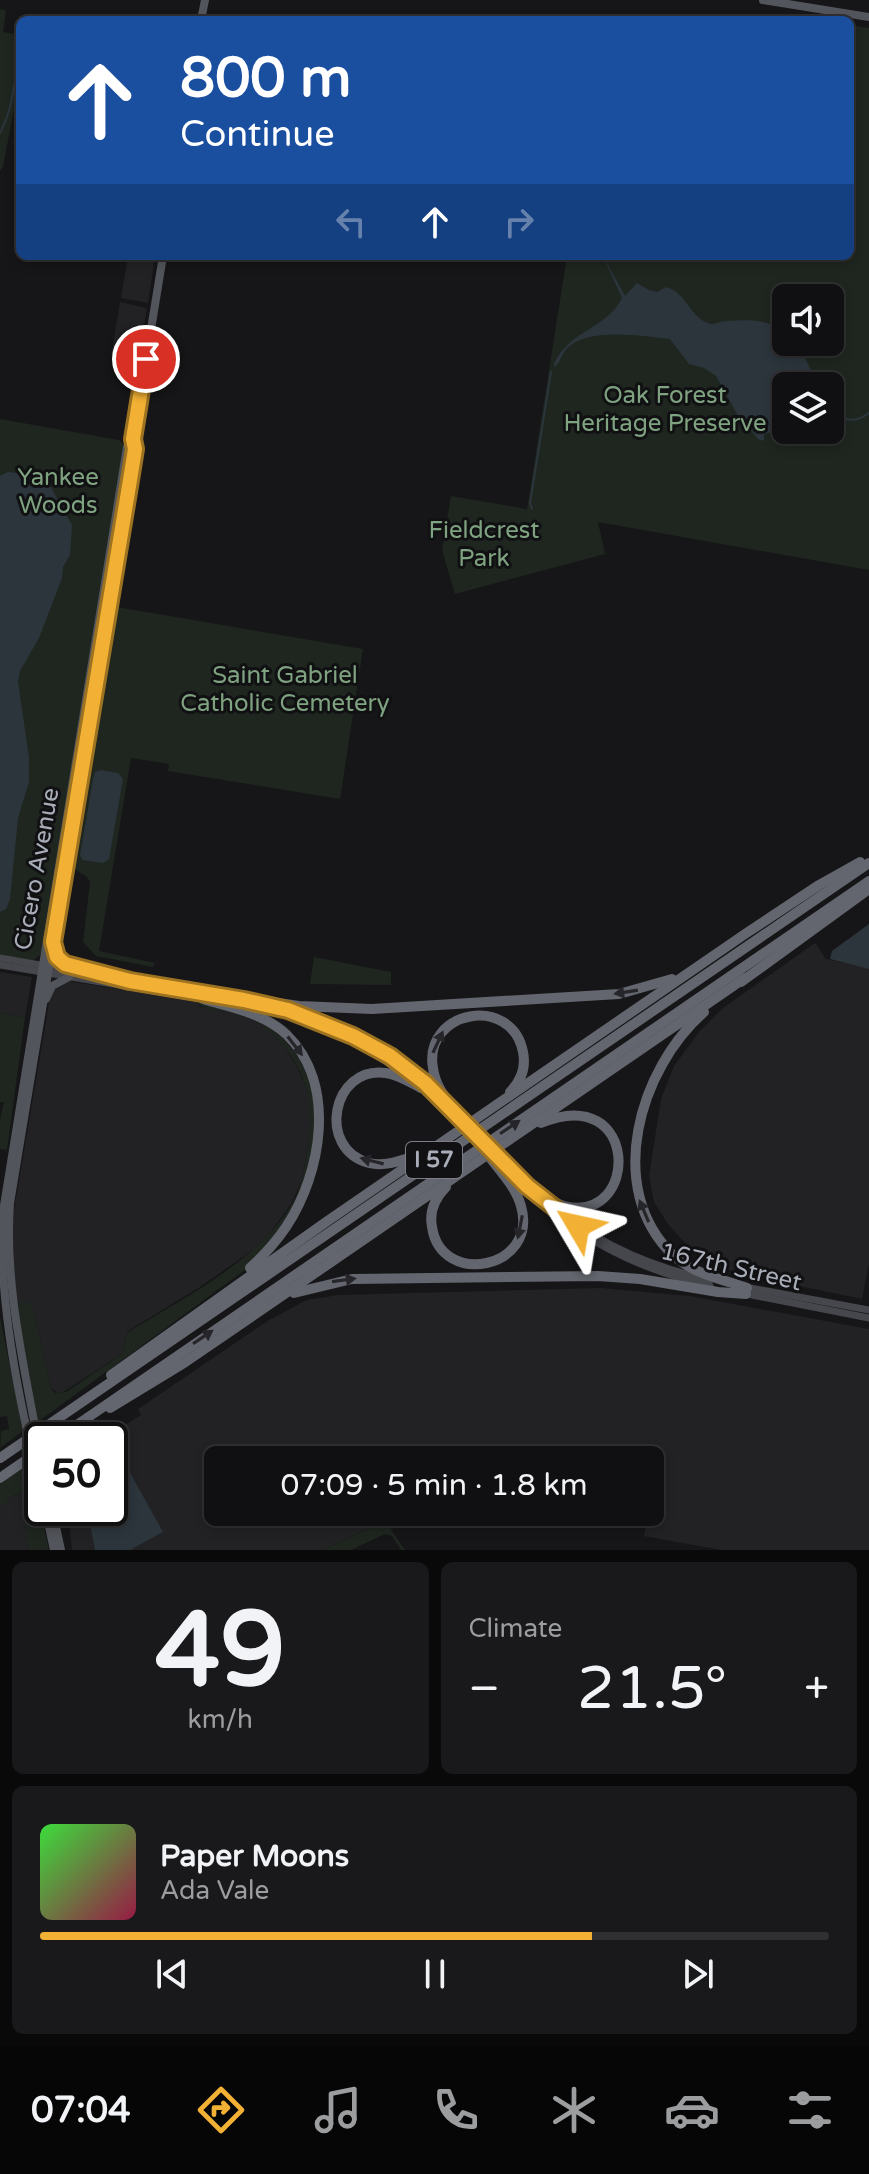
<!DOCTYPE html>
<meta charset="utf-8">
<style>
body{margin:0;font-family:"Varela Round",sans-serif;background:#19191b;color:#f1f3f6;height:100vh;display:flex;flex-direction:column;font-size:30px;white-space:nowrap}
*{box-sizing:border-box;margin:0}
p{font-size:26px;color:#9c9d9f}
.icon{flex:none;width:44px;height:44px;fill:none;stroke:currentColor;stroke-width:2;stroke-linecap:round;stroke-linejoin:round}
.map{position:relative;height:1550px;overflow:hidden}
.sheet{display:flex;flex-direction:column;gap:12px;padding:12px;background:#09090a;flex:1}
.sheet>*{flex:none}
.banner{position:absolute;left:16px;top:16px;width:838px;height:244px;border-radius:12px;box-shadow:0 4px 12px #0003,0 0 0 2px #303032;background:#1a4fa0;color:#fff;overflow:hidden}
.controls{position:absolute;left:772px;top:284px;display:grid;gap:16px}
.controls a{display:grid;place-items:center;width:72px;height:72px;border-radius:12px;background:#101012;box-shadow:0 4px 12px #0003,0 0 0 2px #303032;font-size:40px}
.speed{position:absolute;left:24px;top:1422px;display:flex;gap:16px;font-size:40px;font-weight:700;text-align:center}
.speed>*{display:grid;place-content:center;width:104px;height:104px;border-radius:50%;background:#101012;box-shadow:0 4px 12px #0003,0 0 0 2px #303032;line-height:1}
.speed .limit{border:4px solid #111;border-radius:12px;background:#fff;color:#111}
.pin{position:absolute;display:grid;place-items:center;width:68px;height:68px;color:#fff;margin:-34px;border:4px solid #fff;border-radius:50%;box-shadow:0 2px 8px #0007}
.me{position:absolute;width:88px;margin:-44px;rotate:306deg;stroke-linejoin:round;filter:drop-shadow(0 0 6px #0008)}
.turn{display:flex;align-items:center;gap:28px;height:168px;padding:0 32px;font-size:36px}
.turn .icon{width:104px;height:104px;stroke-width:2.5}
.turn b{display:block;font-size:56px;line-height:68px}
.lanes{display:flex;align-items:center;height:76px;padding:0 32px;background:#0003;justify-content:center;gap:40px;direction:ltr}
.lanes .off{opacity:.35}
.big{font-size:60px;font-weight:600;line-height:1.1}
.sheet .tile{flex:1;display:flex;flex-direction:column;justify-content:center;gap:12px;min-width:0;padding:0 28px;border-radius:12px;background:#19191b}
.sheet .dial{align-items:center;gap:0}
.dial b{font-size:104px;line-height:1}
.song{display:flex;align-items:center;gap:24px}
.cover{width:96px;height:96px;border-radius:12px;background:linear-gradient(135deg,hsl(120 70% 55%),hsl(340 70% 35%))}
.played{height:8px;border-radius:4px;background:linear-gradient(90deg,#f2b134 70%,#303032 70%)}
.keys{display:flex;justify-content:space-around;direction:ltr}
.heat{display:flex;justify-content:space-between;align-items:center;font-size:44px;direction:ltr}
.sheet .tiles{flex:1;display:grid;gap:12px;grid-template-columns:1fr 1fr}
.tile:last-child{grid-column:span 2}
.trip{position:absolute;left:204px;top:1446px;width:460px;height:80px;border-radius:12px;background:#101012;box-shadow:0 4px 12px #0003,0 0 0 2px #303032;font-weight:600;line-height:80px;text-align:center}
.dock{display:flex;height:128px;justify-content:space-around;align-items:center;background:#060607;color:#9c9d9f}
.dock .icon{width:56px;height:56px}
.dock .on{color:#f2b134}
.dock b{font-size:36px;color:#f1f3f6}
.map>svg:first-child{display:block}
</style>
<div class="map">
<svg width="869" height="1550" viewBox="0 0 869 1550">
<rect width="100%" height="100%" fill="#161618"/>
<g fill="#222225">
<polygon points="128,256 155,256 148,303 121,298"/>
<polygon points="120,302 147,308 138,361 111,357"/>
<polygon points="815,943 826,959 869,968 869,1263 862,1299 747,1275 719,1267 694,1253 668,1224 654,1202 649,1176 661,1099 674,1066 699,1032 723,1008"/>
<polygon points="0,972 32,977 25,1017 0,1013"/>
<polygon points="68,981 196,1002 201,1007 239,1014 255,1021 269,1030 284,1046 298,1069 311,1099 312,1124 302,1180 291,1204 270,1233 254,1249 200,1287 128,1331 122,1354 60,1394 51,1388 33,1308 15,1306 13,1216 50,997 53,987"/>
<polygon points="601,1288 690,1296 869,1329 869,1550 721,1550 644,1536 655,1477 650,1476 650,1460 218,1460 218,1512 422,1512 391,1529 384,1521 323,1550 72,1550 68,1508 110,1508 110,1440 90,1440 105,1430 114,1432 141,1415 138,1409 269,1320 307,1300 338,1295"/>
<polygon points="22,1493 28,1550 0,1550 0,1508 10,1497"/>
</g>
<g fill="#1e261f" fill-rule="evenodd">
<polygon points="0,9 6,10 3,32 20,35 20,77 3,167 0,171"/>
<path d="M850,25l19,3v542l-271,-48 7,32 -150,40 -13,-44 9,-54 76,13 40,-253h283zM786,298h44v44h-44zM786,386h44v44h-44z"/>
<polygon points="0,419 119,440 125,446 41,954 33,961 0,955"/>
<polygon points="111,606 363,649 340,799 168,771 169,764 131,758 99,951 155,963 153,967 96,956 83,942 90,882 86,876 69,866"/>
<polygon points="314,957 391,972 391,985 310,984"/>
<path d="M196,1002c160,21 141,178 49,268l-207,152 -19,-88 -1,-31 8,-2 7,7 18,80 4,5 11,-1 56,-38 6,-22c57,-35 139,-75 169,-138 7,-17 9,-36 12,-54 6,-35 -4,-69 -28,-97 -12,-14 -27,-25 -45,-30 -14,-3 -30,-1 -40,-11z"/>
<polygon points="0,1013 25,1017 7,1150 0,1149 0,1120 4,1102 0,1102"/>
<polygon points="0,1317 23,1431 0,1448 1,1431 9,1429 7,1416 0,1417"/>
<polygon points="30,1464 49,1550 28,1550 21,1493 10,1497 0,1508 0,1484"/>
<polygon points="385,1521 405,1550 401,1550 392,1536 385,1534 351,1550 323,1550"/>
</g>
<g fill="#2c353c">
<path d="M603,256l22,40 12,-13 12,7 8,2 9,-5c20,5 23,29 42,36 7,3 11,-2 18,-2 22,-1 41,-3 60,12v9h12l20,44h-32v43l-22,5v7l-6,-2 -21,-25 -21,-38 -12,-8 -15,-4 -19,-25c-26,-3 -87,-13 -105,12 -4,5 -5,11 -10,16l-1,-3c15,-34 53,-35 68,-66z"/>
<polygon points="8,472 36,475 49,484 72,525 70,555 63,567 62,578 39,638 20,671 18,682 29,757 29,782 18,818 10,899 6,909 0,912 0,476"/>
<polygon points="101,770 118,773 123,779 109,859 103,863 82,860 80,855 93,779 95,772"/>
<polygon points="869,924 869,969 830,959 832,951"/>
<polygon points="112,1440 119,1440 119,1453 163,1532 130,1550 95,1550 87,1508 110,1508 110,1442"/>
</g>
<g fill="none" stroke-linecap="round" stroke-linejoin="round">
<g stroke="#2c353c" stroke-width="2">
<path d="M0,133c14,-26 11,-44 20,-71"/>
<path d="M843,418c10,4 17,1 26,-5"/>
<polyline points="532,509 530,503 551,372"/>
</g>
<g stroke="#45474d" stroke-width="7">
<polyline points="0,958 80,972"/>
<polyline points="0,965 207,1000"/>
<path d="M235,1004c61,10 122,34 171,72"/>
<path d="M273,1007c65,15 121,47 169,93"/>
<polyline points="419,1086 459,1125"/>
<path d="M507,1174c61,58 121,93 203,112"/>
<path d="M546,1202c47,39 104,65 164,78"/>
<polyline points="745,1287 869,1310"/>
<polyline points="742,1293 869,1318"/>
</g>
<g stroke="#53555c" stroke-width="8">
<polyline points="763,0 869,17"/>
<polyline points="201,20 205,0"/>
<path d="M54,949c1,5 1,8 5,12 8,7 55,13 71,20"/>
<polyline points="46,999 52,986 69,977"/>
<path d="M34,1421c-14,-73 -29,-144 -24,-218l125,-754 -2,-10 30,-183"/>
<path d="M26,1426c-15,-68 -26,-138 -24,-208l125,-771 6,-8"/>
<polyline points="34,1464 42,1497"/>
<polyline points="45,1508 54,1550"/>
<polyline points="52,1508 61,1550"/>
</g>
<g stroke="#63666e" stroke-width="10">
<polyline points="741,982 869,889"/>
<polyline points="147,984 299,1006 372,1009 619,994 672,979"/>
<path d="M203,999c29,9 61,14 84,36 50,49 35,138 -1,192 -10,15 -23,29 -36,41"/>
<path d="M704,1012c-65,57 -100,177 -31,243 20,19 49,24 74,33"/>
<path d="M455,1112c-9,-13 -20,-27 -22,-44 -10,-58 79,-74 90,-16 3,15 -2,29 -13,40"/>
<path d="M418,1155c-15,5 -33,12 -49,8 -53,-14 -37,-98 17,-90 13,2 24,9 35,15"/>
<path d="M508,1167c17,13 36,34 57,39 75,18 75,-124 -24,-83"/>
<path d="M446,1187c-11,11 -17,24 -14,40 9,61 107,42 89,-21 -5,-18 -19,-33 -30,-47"/>
<polyline points="294,1293 352,1279 598,1276 640,1279 718,1292 746,1294"/>
<polyline points="111,1375 326,1222 745,934 819,885 860,862"/>
<polyline points="110,1408 184,1363 745,978"/>
<polyline points="55,1440 869,881"/>
<polyline points="0,1458 869,863"/>
<polyline points="0,1478 42,1449"/>
</g>
<g stroke="#45474d" stroke-width="7">
<polyline points="464,1121 496,1155"/>
<polyline points="459,1125 491,1159"/>
</g>
<g stroke="#53555c" stroke-width="8">
<polyline points="34,1421 42,1459"/>
<polyline points="26,1426 34,1464"/>
</g>
</g>
<defs><path id="oneway-solid" d="M-6-.8H1V-3.2L6.5 0L1 3.2V.8H-6Z" transform="scale(2)"/></defs>
<g fill="#26262a">
<use href="#oneway-solid" transform="translate(626 992) rotate(171)"/>
<use href="#oneway-solid" transform="translate(438 1042) rotate(-65)"/>
<use href="#oneway-solid" transform="translate(295 1046) rotate(52)"/>
<use href="#oneway-solid" transform="translate(510 1127) rotate(-34)"/>
<use href="#oneway-solid" transform="translate(372 1161) rotate(-166)"/>
<use href="#oneway-solid" transform="translate(644 1211) rotate(-113)"/>
<use href="#oneway-solid" transform="translate(520 1227) rotate(101)"/>
<use href="#oneway-solid" transform="translate(344 1280) rotate(-8)"/>
<use href="#oneway-solid" transform="translate(203 1337) rotate(-34)"/>
</g>
<g fill="none" stroke-linecap="round" stroke-linejoin="round">
<defs>
<polyline id="route" points="146,359 133,439 135,449 131,474 53,942 57,957 65,964 130,981 244,1000 288,1010 353,1036 390,1056 425,1083 527,1186 578,1226"/>
</defs>
<use href="#route" stroke="#9d7322" stroke-width="20"/>
<use href="#route" stroke="#f2b134" stroke-width="14"/>
</g>
<g text-anchor="middle" dominant-baseline="central" stroke-width="6" stroke-linejoin="round" paint-order="stroke">
<rect fill="#111113" stroke="#7b7e86" stroke-width="2" x="406" y="1142" width="56" height="36" rx="6"/>
<g font-size="22" font-weight="bold" fill="#a8adb8">
<text x="434" y="1160">I 57</text>
</g>
<g font-size="24" fill="#7fa381" stroke="#111113">
<text x="665" y="395">Oak Forest<tspan x="665" dy="28">Heritage Preserve</tspan></text>
<text x="58" y="477">Yankee<tspan x="58" dy="28">Woods</tspan></text>
<text x="484" y="530">Fieldcrest<tspan x="484" dy="28">Park</tspan></text>
<text x="285" y="675">Saint Gabriel<tspan x="285" dy="28">Catholic Cemetery</tspan></text>
</g>
<g font-size="24" fill="#a8adb8" stroke="#111113">
<text transform="translate(37 869) rotate(-80)">Cicero Avenue</text>
<text transform="translate(731 1267) rotate(13)">167th Street</text>
</g>
</g>
</svg>
<div class="controls">
<a><svg class="icon" aria-label="sound" viewBox="0 0 24 24"><path d="M4 9h4l5-4v14l-5-4H4zM17 9q2 3 0 6"/></svg></a>
<a><svg class="icon" aria-label="layers" viewBox="0 0 24 24"><path d="M12 4l9 5-9 5-9-5zM3 14l9 5 9-5"/></svg></a>
</div>
<div class="speed"><div class="limit">50</div></div>
<div class="pin" style="left:146px;top:359px;background:#d93025"><svg class="icon" aria-label="arrive" viewBox="0 0 24 24"><path d="M6 21V4h12l-3 4 3 4H6"/></svg></div>
<svg class="me" style="left:578px;top:1226px" viewBox="-20 -20 40 40"><path d="M0-17L14 15 0 8-14 15z" fill="#f2b134" stroke="#fff" stroke-width="4"/></svg>
<div class="trip">07:09 · 5 min · 1.8 km</div>
<div class="banner">
<div class="turn"><svg class="icon" aria-label="ahead" viewBox="0 0 24 24"><path d="M12 20V5M6 11l6-6 6 6"/></svg><div><b>800 m</b>Continue</div></div>
<div class="lanes"><svg class="icon off" aria-label="left" viewBox="0 0 24 24"><path d="M17 20v-9H6M10 6l-5 5 5 5"/></svg><svg class="icon" aria-label="ahead" viewBox="0 0 24 24"><path d="M12 20V5M6 11l6-6 6 6"/></svg><svg class="icon off" aria-label="right" viewBox="0 0 24 24"><path d="M7 20v-9h11M14 6l5 5-5 5"/></svg></div>
</div>
</div>
<section class="sheet">
<div class="tiles">
<div class="tile dial"><b>49</b><p>km/h</p></div>
<div class="tile"><p>Climate</p>
<div class="heat"><a>−</a><b class="big">21.5°</b><a>+</a></div>
</div>
<div class="tile">
<div class="song"><i class="cover"></i><div><b>Paper Moons</b><p>Ada Vale</p></div></div>
<div class="played"></div>
<div class="keys"><svg class="icon" aria-label="previous" viewBox="0 0 24 24"><path d="M18 5L8 12l10 7zM5 5v14"/></svg><svg class="icon" aria-label="pause" viewBox="0 0 24 24"><path d="M8 5v14M16 5v14"/></svg><svg class="icon" aria-label="next" viewBox="0 0 24 24"><path d="M6 5l10 7-10 7zM19 5v14"/></svg></div>
</div>
</div>
</section>
<nav class="dock">
<b>07:04</b>
<svg class="icon on" aria-label="directions" viewBox="0 0 24 24"><path d="M12 3l9 9-9 9-9-9zM9 14v-3h6M13 9l2 2-2 2"/></svg>
<svg class="icon" aria-label="music" viewBox="0 0 24 24"><path d="M9 18V5l10-2v13"/><circle cx="6" cy="18" r="3"/><circle cx="16" cy="16" r="3"/></svg>
<svg class="icon" aria-label="phone" viewBox="0 0 24 24"><path d="M5 4h4l2 5-3 2q2 4 5 5l2-3 5 2v4C11 20 4 13 5 4z"/></svg>
<svg class="icon" aria-label="climate" viewBox="0 0 24 24"><path d="M12 3v18M4 7l16 10M4 17L20 7"/></svg>
<svg class="icon" aria-label="car" viewBox="0 0 24 24"><path d="M5 17H2v-5l4-1 3-4h7l3 4 3 1v5h-3M9 17h6M6 11h13"/><circle cx="7" cy="17" r="2"/><circle cx="17" cy="17" r="2"/></svg>
<svg class="icon" aria-label="filters" viewBox="0 0 24 24"><path d="M4 7h16M4 17h16"/><circle cx="9" cy="7" r="2"/><circle cx="15" cy="17" r="2"/></svg>
</nav>
